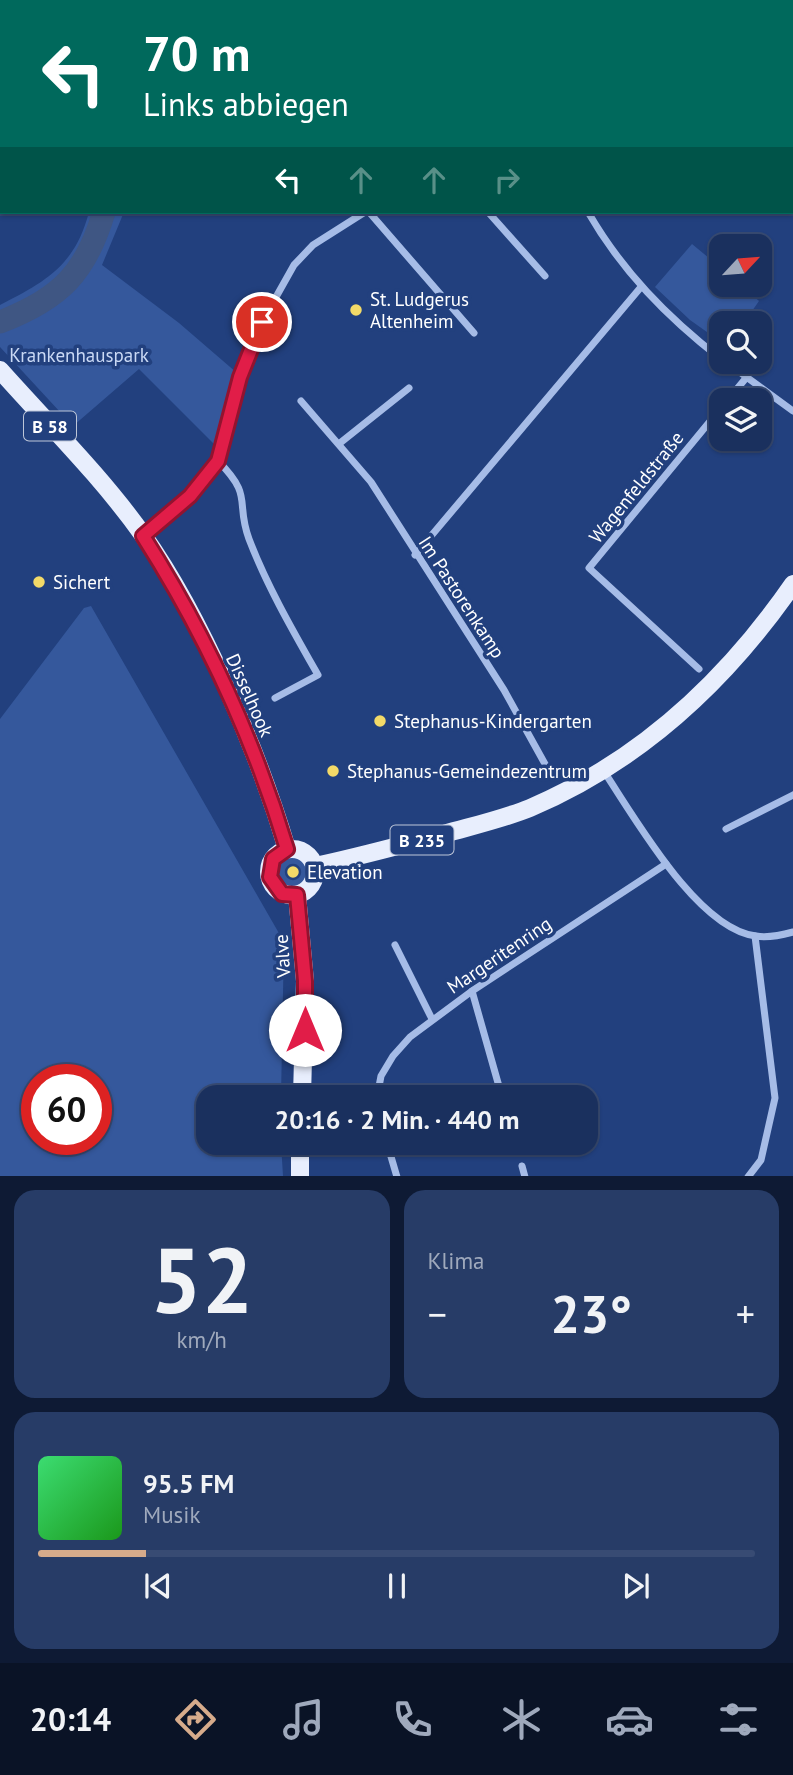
<!DOCTYPE html>
<html lang="de">
<meta charset="utf-8">
<style>
body{margin:0;font-family:"PT Sans",sans-serif;background:#273c67;color:#f1f3f6;height:100vh;display:flex;flex-direction:column;font-size:26px;white-space:nowrap}
*{box-sizing:border-box;margin:0}
p{font-size:23px;color:#9fa9bc}
.icon{flex:none;width:38px;height:38px;fill:none;stroke:currentColor;stroke-width:2;stroke-linecap:round;stroke-linejoin:round}
.map{position:relative;height:1176px;overflow:hidden}
.drawer{display:flex;flex-direction:column;gap:14px;padding:14px;background:#0e1a34;flex:1}
.drawer>*{flex:none}
.top-card{position:absolute;left:0px;top:0px;width:794px;height:214px;box-shadow:0 2px 5px #0004,0 0 0 2px #384b73;background:#00695c;color:#fff;overflow:hidden}
.needle{width:46px;rotate:64deg}
.tools{position:absolute;left:709px;top:234px;display:grid;gap:14px}
.tools a{display:grid;place-items:center;width:63px;height:63px;border-radius:14px;background:#1a305e;box-shadow:0 2px 5px #0004,0 0 0 2px #384b73;font-size:35px}
.speed{position:absolute;left:21px;top:1064px;display:flex;gap:14px;font-size:35px;font-weight:700;text-align:center}
.speed>*{display:grid;place-content:center;width:91px;height:91px;border-radius:50%;background:#1a305e;box-shadow:0 2px 5px #0004,0 0 0 2px #384b73;line-height:1}
.speed .limit{border:10px solid #d22;background:#fff;color:#111}
.pin{position:absolute;display:grid;place-items:center;width:60px;height:60px;color:#fff;margin:-30px;border:4px solid #fff;border-radius:50%;box-shadow:0 2px 7px #0007}
.me{position:absolute;width:77px;margin:-38px;rotate:0deg;stroke-linejoin:round;filter:drop-shadow(0 0 5px #0008)}
.turn{display:flex;align-items:center;gap:24px;height:147px;padding:0 28px;font-size:32px}
.turn .icon{width:91px;height:91px;stroke-width:2.5}
.turn b{display:block;font-size:49px;line-height:60px}
.lanes{display:flex;align-items:center;height:66px;padding:0 28px;background:#0003;justify-content:center;gap:35px;direction:ltr}
.lanes .off{opacity:.35}
.big{font-size:52px;font-weight:700;line-height:1.1}
.drawer .widget{flex:1;display:flex;flex-direction:column;justify-content:center;gap:10px;min-width:0;padding:0 24px;border-radius:21px;background:#273c67}
.drawer .dial{align-items:center;gap:0}
.dial b{font-size:91px;line-height:1}
.song{display:flex;align-items:center;gap:21px}
.cover{width:84px;height:84px;border-radius:10px;background:linear-gradient(135deg,hsl(140 70% 55%),hsl(120 70% 35%))}
.played{height:7px;border-radius:4px;background:linear-gradient(90deg,#d6ab8b 15%,#384b73 15%)}
.keys{display:flex;justify-content:space-around;direction:ltr}
.heat{display:flex;justify-content:space-between;align-items:center;font-size:38px;direction:ltr}
.drawer .tiles{flex:1;display:grid;gap:14px;grid-template-columns:1fr 1fr}
.widget:last-child{grid-column:span 2}
.trip{position:absolute;left:196px;top:1085px;width:402px;height:70px;border-radius:21px;background:#1a305e;box-shadow:0 2px 5px #0004,0 0 0 2px #384b73;font-weight:700;line-height:70px;text-align:center}
.menu{display:flex;height:112px;justify-content:space-around;align-items:center;background:#0a1326;color:#9fa9bc}
.menu .icon{width:49px;height:49px}
.menu .active{color:#d6ab8b}
.menu b{font-size:32px;color:#f1f3f6}
.map>svg:first-child{display:block}
</style>
<div class="map">
<svg width="793" height="1177" viewBox="0 0 793 1177">
<rect width="100%" height="100%" fill="#22407e"/>
<g fill="#35589c" fill-rule="evenodd">
<path d="M89,212h35l-22,53 77,58 58,50 -22,72 -76,-76 -66,57 -73,-79v-42c47,-24 75,-40 89,-93z"/>
<polygon points="692,244 721,268 721,285 741,285 759,301 743,324 721,324 721,342 690,320 655,287"/>
<path d="M91,606l193,336 -3,155h-73v46h73l2,33h-283v-457l84,-111zM37,1080h59v59h-59z"/>
<circle cx="293" cy="872" r="15"/>
</g>
<g fill="none" stroke-linecap="round" stroke-linejoin="round">
<g stroke="#3f5683" stroke-width="23">
<polyline points="259,0 262,2"/>
<path d="M0,322c60,-23 86,-49 104,-110"/>
</g>
<g stroke="#a6bce7" stroke-width="7">
<polyline points="774,0 775,2"/>
<polyline points="0,2 4,0"/>
<polyline points="729,2 732,0"/>
<polyline points="369,212 474,333"/>
<polyline points="488,212 545,276"/>
<path d="M588,212c34,59 79,105 133,147"/>
<polyline points="726,362 793,411"/>
<polyline points="301,401 371,482 504,690 550,773"/>
<polyline points="727,401 746,378"/>
<polyline points="340,443 409,388"/>
<path d="M218,461c36,36 17,40 31,78 18,47 44,92 69,136l-43,23"/>
<polyline points="144,535 190,496 218,461 244,367 262,322 294,265 313,245 365,212"/>
<polyline points="415,555 641,287"/>
<polyline points="699,669 589,568 721,408"/>
<path d="M603,770c31,46 94,159 153,166 11,2 26,-1 37,-4"/>
<polyline points="726,829 793,795"/>
<polyline points="395,945 432,1019"/>
<polyline points="472,991 502,1097"/>
<polyline points="377,1097 381,1076 393,1056 410,1037 472,991 666,864"/>
<polyline points="387,1143 397,1177"/>
<polyline points="522,1166 525,1177"/>
<polyline points="748,1177 761,1160 775,1098 755,936"/>
</g>
<g stroke="#e8eefd" stroke-width="18">
<path d="M0,370c48,54 101,106 143,165 59,83 115,217 144,314"/>
<circle cx="292" cy="872" r="23"/>
<path d="M315,866c43,-9 86,-21 129,-32 28,-8 59,-15 86,-26 110,-47 196,-127 263,-224"/>
<polyline points="297,895 305,981 302,1097"/>
<polyline points="300,1143 300,1177"/>
</g>
</g>
<g fill="none" stroke-linecap="round" stroke-linejoin="round">
<defs>
<path id="route" d="M262,322l-22,55 -22,84 -28,35 -47,40c61,96 111,204 144,313l-14,10 -3,18 12,17 15,1 8,86v49"/>
</defs>
<use href="#route" stroke="#92132f" stroke-width="18"/>
<use href="#route" stroke="#e11d48" stroke-width="12"/>
</g>
<g fill="#f3da68" stroke="#22407e" stroke-width="2.5">
<circle cx="356" cy="310" r="7"/>
<circle cx="39" cy="582" r="7"/>
<circle cx="380" cy="721" r="7"/>
<circle cx="333" cy="771" r="7"/>
<circle cx="293" cy="872" r="7"/>
</g>
<g text-anchor="middle" dominant-baseline="central" stroke-width="7" stroke-linejoin="round" paint-order="stroke">
<g fill="#22407e" stroke="#bdc6d8" stroke-width="2">
<rect x="24" y="411.5" width="52" height="29" rx="5"/>
<rect x="390.5" y="825.5" width="63" height="29" rx="5"/>
</g>
<g font-size="18" font-weight="bold" fill="#fff">
<text x="50" y="426">B 58</text>
<text x="422" y="840">B 235</text>
</g>
<g font-size="19" fill="#fff" stroke="#22407e" text-anchor="start">
<text x="370" y="299">St. Ludgerus<tspan x="370" dy="22">Altenheim</tspan></text>
<text x="53" y="582">Sichert</text>
<text x="394" y="721">Stephanus-Kindergarten</text>
<text x="347" y="771">Stephanus-Gemeindezentrum</text>
<text x="307" y="872">Elevation</text>
</g>
<g font-size="19" fill="#cad9f5" stroke="#22407e">
<text x="79" y="355">Krankenhauspark</text>
</g>
<g font-size="19" fill="#fff" stroke="#22407e">
<text transform="translate(636 487) rotate(-51)">Wagenfeldstraße</text>
<text transform="translate(462 597) rotate(57)">Im Pastorenkamp</text>
<text transform="translate(250 695) rotate(66)">Disselhook</text>
<text transform="translate(499 955) rotate(-34)">Margeritenring</text>
<text transform="translate(282 956) rotate(-94)">Valve</text>
</g>
</g>
</svg>
<div class="tools">
<a><svg class="needle" viewBox="-14 -14 28 28"><path d="M0-13l5 13h-10z" fill="#e53935"/><path d="M0 13l5-13h-10z" fill="#9fa9bc"/></svg></a>
<a><svg class="icon" aria-label="search" viewBox="0 0 24 24"><circle cx="10" cy="10" r="6"/><path d="M15 15l6 6"/></svg></a>
<a><svg class="icon" aria-label="layers" viewBox="0 0 24 24"><path d="M12 4l9 5-9 5-9-5zM3 14l9 5 9-5"/></svg></a>
</div>
<div class="speed"><div class="limit">60</div></div>
<div class="pin" style="left:262px;top:322px;background:#d93025"><svg class="icon" aria-label="arrive" viewBox="0 0 24 24"><path d="M6 21V4h12l-3 4 3 4H6"/></svg></div>
<svg class="me" style="left:305px;top:1030px" viewBox="-20 -20 40 40"><circle r="19" fill="#fff"/><path d="M0-13L10 11 0 6-10 11z" fill="#e11d48"/></svg>
<div class="trip">20:16 · 2 Min. · 440 m</div>
<div class="top-card">
<div class="turn"><svg class="icon" aria-label="left" viewBox="0 0 24 24"><path d="M17 20v-9H6M10 6l-5 5 5 5"/></svg><div><b>70 m</b>Links abbiegen</div></div>
<div class="lanes"><svg class="icon" aria-label="left" viewBox="0 0 24 24"><path d="M17 20v-9H6M10 6l-5 5 5 5"/></svg><svg class="icon off" aria-label="ahead" viewBox="0 0 24 24"><path d="M12 20V5M6 11l6-6 6 6"/></svg><svg class="icon off" aria-label="ahead" viewBox="0 0 24 24"><path d="M12 20V5M6 11l6-6 6 6"/></svg><svg class="icon off" aria-label="right" viewBox="0 0 24 24"><path d="M7 20v-9h11M14 6l5 5-5 5"/></svg></div>
</div>
</div>
<section class="drawer">
<div class="tiles">
<div class="widget dial"><b>52</b><p>km/h</p></div>
<div class="widget"><p>Klima</p>
<div class="heat"><a>−</a><b class="big">23°</b><a>+</a></div>
</div>
<div class="widget">
<div class="song"><i class="cover"></i><div><b>95.5 FM</b><p>Musik</p></div></div>
<div class="played"></div>
<div class="keys"><svg class="icon" aria-label="previous" viewBox="0 0 24 24"><path d="M18 5L8 12l10 7zM5 5v14"/></svg><svg class="icon" aria-label="pause" viewBox="0 0 24 24"><path d="M8 5v14M16 5v14"/></svg><svg class="icon" aria-label="next" viewBox="0 0 24 24"><path d="M6 5l10 7-10 7zM19 5v14"/></svg></div>
</div>
</div>
</section>
<nav class="menu">
<b>20:14</b>
<svg class="icon active" aria-label="directions" viewBox="0 0 24 24"><path d="M12 3l9 9-9 9-9-9zM9 14v-3h6M13 9l2 2-2 2"/></svg>
<svg class="icon" aria-label="music" viewBox="0 0 24 24"><path d="M9 18V5l10-2v13"/><circle cx="6" cy="18" r="3"/><circle cx="16" cy="16" r="3"/></svg>
<svg class="icon" aria-label="phone" viewBox="0 0 24 24"><path d="M5 4h4l2 5-3 2q2 4 5 5l2-3 5 2v4C11 20 4 13 5 4z"/></svg>
<svg class="icon" aria-label="climate" viewBox="0 0 24 24"><path d="M12 3v18M4 7l16 10M4 17L20 7"/></svg>
<svg class="icon" aria-label="car" viewBox="0 0 24 24"><path d="M5 17H2v-5l4-1 3-4h7l3 4 3 1v5h-3M9 17h6M6 11h13"/><circle cx="7" cy="17" r="2"/><circle cx="17" cy="17" r="2"/></svg>
<svg class="icon" aria-label="filters" viewBox="0 0 24 24"><path d="M4 7h16M4 17h16"/><circle cx="9" cy="7" r="2"/><circle cx="15" cy="17" r="2"/></svg>
</nav>
